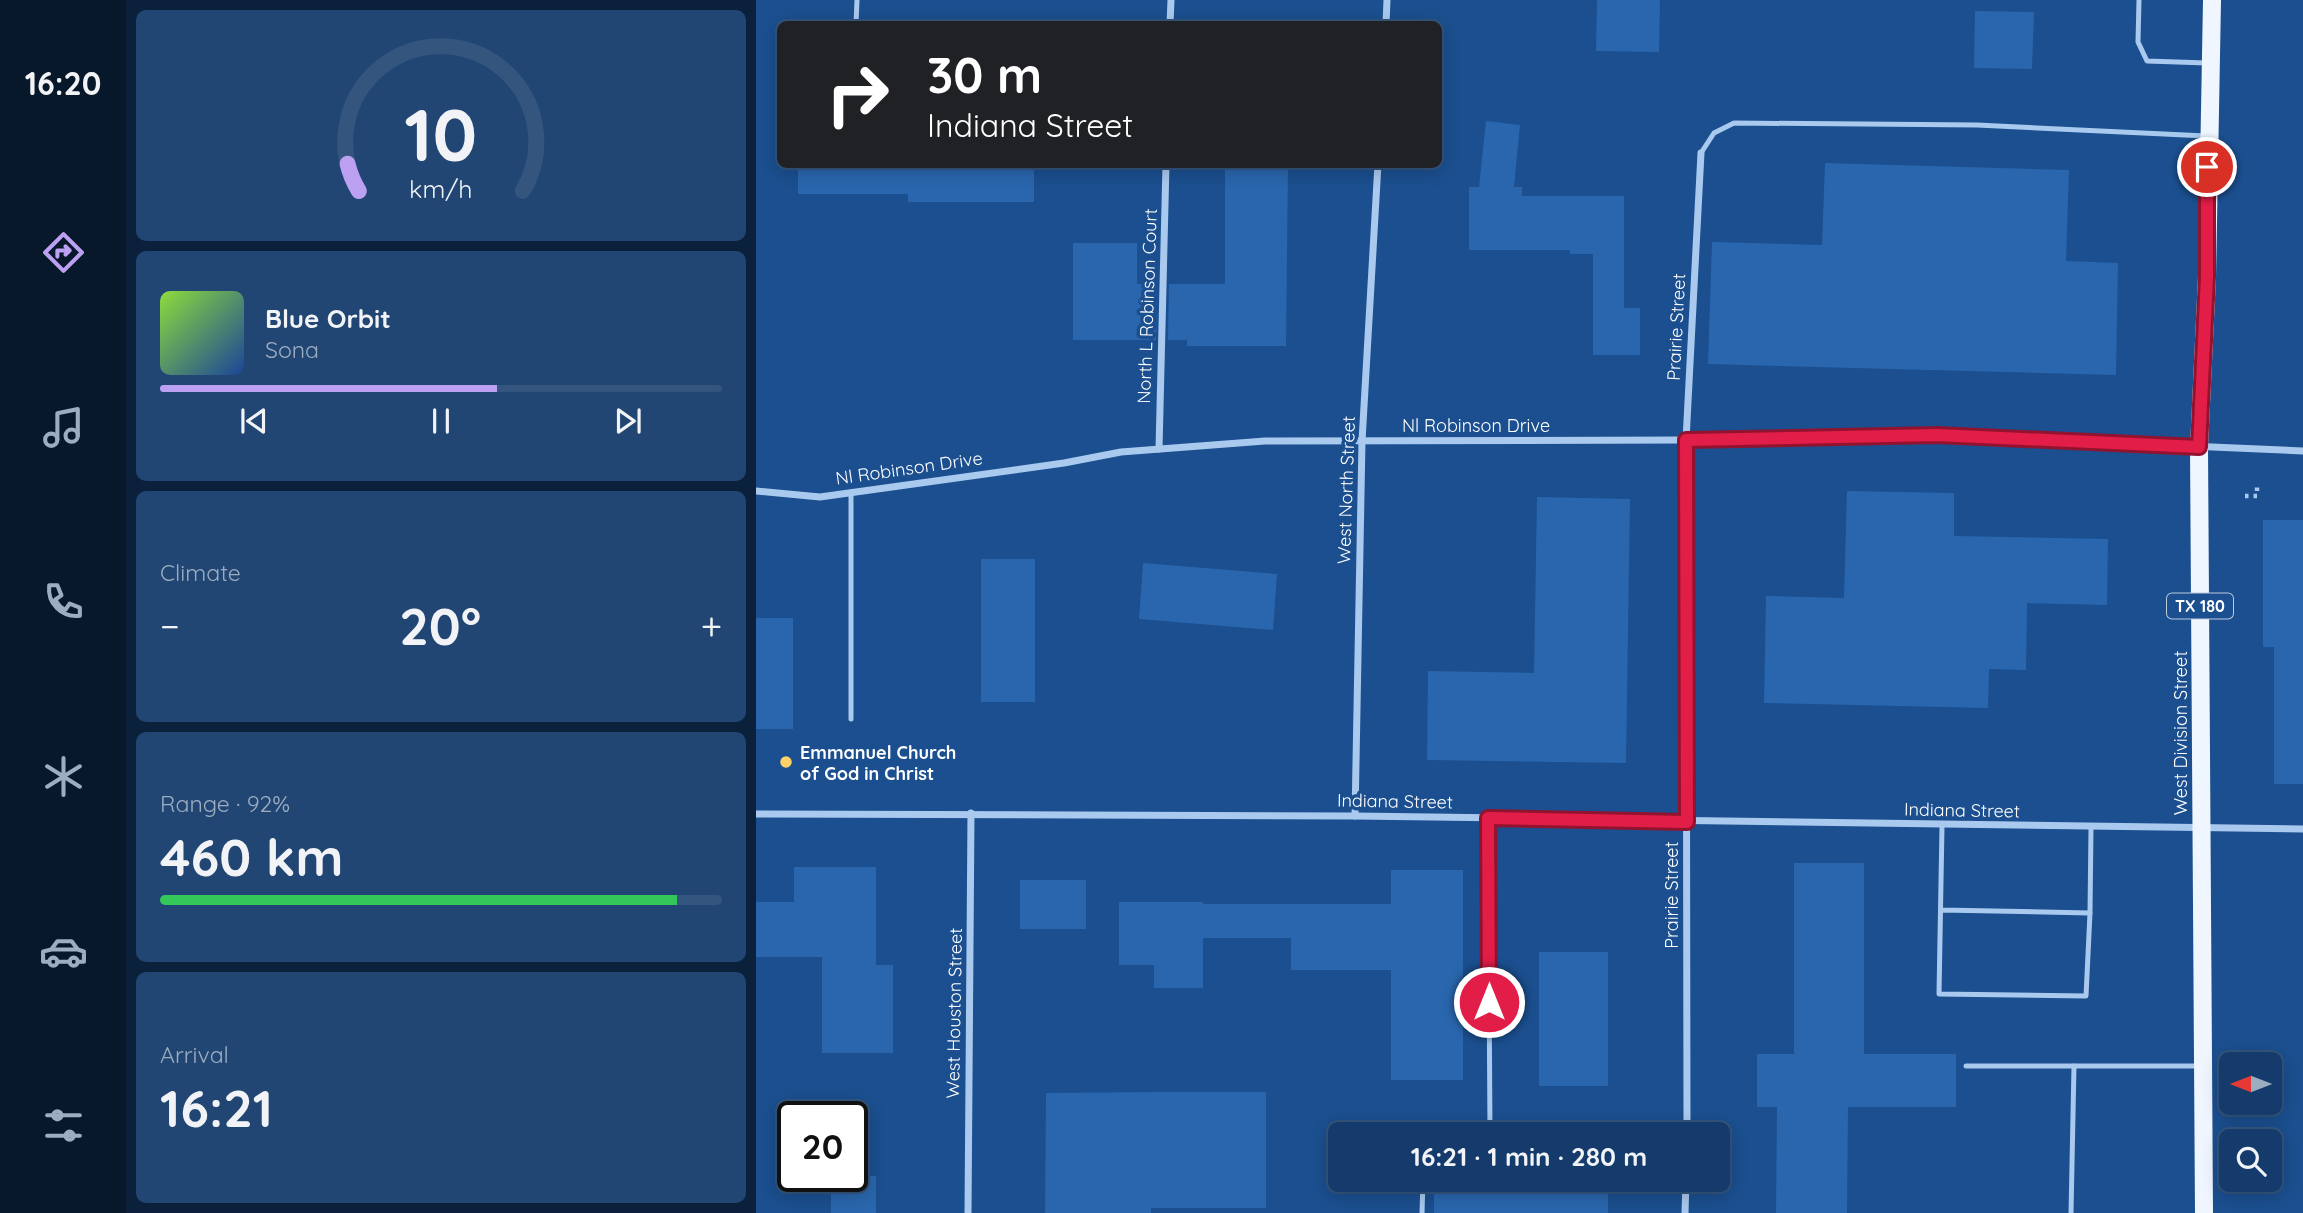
<!DOCTYPE html>
<meta charset="utf-8">
<style>
body{margin:0;font-family:Quicksand,sans-serif;background:#214673;color:#f1f3f6;height:100vh;display:flex;flex-direction:column;font-size:26px;white-space:nowrap}
*{box-sizing:border-box;margin:0}
p{font-size:23px;color:#9dadc1}
.icon{flex:none;width:38px;height:38px;fill:none;stroke:currentColor;stroke-width:2;stroke-linecap:round;stroke-linejoin:round}
.map{position:relative;flex:1;overflow:hidden}
.side{display:flex;flex-direction:column;gap:10px;padding:10px;background:#0b203b;width:630px}
.side>*{flex:none}
.guide{position:absolute;left:21px;top:21px;width:665px;height:147px;border-radius:10px;box-shadow:0 4px 18px #0003,0 0 0 2px #33557e;background:#202124;color:#fff;overflow:hidden}
.needle{width:46px;rotate:270deg}
.buttons{position:absolute;left:1463px;top:1052px;display:grid;gap:14px}
.buttons a{display:grid;place-items:center;width:63px;height:63px;border-radius:10px;background:#143b6b;box-shadow:0 4px 18px #0003,0 0 0 2px #33557e;font-size:35px}
.speed{position:absolute;left:21px;top:1101px;display:flex;gap:14px;font-size:35px;font-weight:700;text-align:center}
.speed>*{display:grid;place-content:center;width:91px;height:91px;border-radius:50%;background:#143b6b;box-shadow:0 4px 18px #0003,0 0 0 2px #33557e;line-height:1}
.speed .limit{border:4px solid #111;border-radius:10px;background:#fff;color:#111}
.pin{position:absolute;display:grid;place-items:center;width:60px;height:60px;color:#fff;margin:-30px;border:4px solid #fff;border-radius:50%;box-shadow:0 2px 7px #0007}
.me{position:absolute;width:77px;margin:-38px;rotate:0deg;stroke-linejoin:round;filter:drop-shadow(0 0 5px #0008)}
.turn{display:flex;align-items:center;gap:24px;height:147px;padding:0 35px;font-size:32px}
.turn .icon{width:91px;height:91px;stroke-width:2.5}
.turn b{display:block;font-size:49px;line-height:60px}
.big{font-size:52px;font-weight:700;line-height:1.1}
.side .tile{flex:1;display:flex;flex-direction:column;justify-content:center;gap:10px;min-width:0;padding:0 24px;border-radius:10px;background:#214673}
.side .dial{align-items:center;gap:0}
.dial svg{height:182px;overflow:visible;fill:none;stroke:#33557e;stroke-width:7;stroke-linecap:round;text-anchor:middle}
.dial text{fill:#f1f3f6;stroke:none}
.song{display:flex;align-items:center;gap:21px}
.cover{width:84px;height:84px;border-radius:10px;background:linear-gradient(135deg,hsl(90 70% 55%),hsl(220 70% 35%))}
.played{height:7px;border-radius:4px;background:linear-gradient(90deg,#bca0f2 60%,#33557e 60%)}
.keys{display:flex;justify-content:space-around;direction:ltr}
.heat{display:flex;justify-content:space-between;align-items:center;font-size:38px;direction:ltr}
.charge{height:10px;border-radius:5px;background:linear-gradient(90deg,#34c759 92%,#33557e 0)}
.trip{position:absolute;left:572px;top:1122px;width:402px;height:70px;border-radius:10px;background:#143b6b;box-shadow:0 4px 18px #0003,0 0 0 2px #33557e;font-weight:700;line-height:70px;text-align:center}
main{display:flex;flex:1;min-height:0}
.tab-bar{display:flex;flex-direction:column;width:126px;justify-content:space-around;align-items:center;background:#08182b;color:#9dadc1}
.tab-bar .icon{width:49px;height:49px}
.tab-bar .selected{color:#bca0f2}
.tab-bar b{font-size:32px;color:#f1f3f6}
.map>svg:first-child{display:block}
</style>
<main>
<nav class="tab-bar">
<b>16:20</b>
<svg class="icon selected" aria-label="directions" viewBox="0 0 24 24"><path d="M12 3l9 9-9 9-9-9zM9 14v-3h6M13 9l2 2-2 2"/></svg>
<svg class="icon" aria-label="music" viewBox="0 0 24 24"><path d="M9 18V5l10-2v13"/><circle cx="6" cy="18" r="3"/><circle cx="16" cy="16" r="3"/></svg>
<svg class="icon" aria-label="phone" viewBox="0 0 24 24"><path d="M5 4h4l2 5-3 2q2 4 5 5l2-3 5 2v4C11 20 4 13 5 4z"/></svg>
<svg class="icon" aria-label="climate" viewBox="0 0 24 24"><path d="M12 3v18M4 7l16 10M4 17L20 7"/></svg>
<svg class="icon" aria-label="car" viewBox="0 0 24 24"><path d="M5 17H2v-5l4-1 3-4h7l3 4 3 1v5h-3M9 17h6M6 11h13"/><circle cx="7" cy="17" r="2"/><circle cx="17" cy="17" r="2"/></svg>
<svg class="icon" aria-label="filters" viewBox="0 0 24 24"><path d="M4 7h16M4 17h16"/><circle cx="9" cy="7" r="2"/><circle cx="15" cy="17" r="2"/></svg>
</nav>
<section class="side">
<div class="tile dial"><svg viewBox="0 0 100 80">
<path d="M14 69A42 42 0 1 1 86 69"/>
<path d="M14 69A42 42 0 0 1 9 57" stroke="#bca0f2"/>
<text x="50" y="56" font-size="32" font-weight="700">10</text>
<text x="50" y="72" font-size="11">km/h</text>
</svg></div>
<div class="tile">
<div class="song"><i class="cover"></i><div><b>Blue Orbit</b><p>Sona</p></div></div>
<div class="played"></div>
<div class="keys"><svg class="icon" aria-label="previous" viewBox="0 0 24 24"><path d="M18 5L8 12l10 7zM5 5v14"/></svg><svg class="icon" aria-label="pause" viewBox="0 0 24 24"><path d="M8 5v14M16 5v14"/></svg><svg class="icon" aria-label="next" viewBox="0 0 24 24"><path d="M6 5l10 7-10 7zM19 5v14"/></svg></div>
</div>
<div class="tile"><p>Climate</p>
<div class="heat"><a>−</a><b class="big">20°</b><a>+</a></div>
</div>
<div class="tile"><p>Range · 92%</p><b class="big">460 km</b><div class="charge"></div></div>
<div class="tile"><p>Arrival</p><b class="big">16:21</b></div>
</section>
<div class="map">
<svg width="1547" height="1213" viewBox="0 0 1547 1213">
<rect width="100%" height="100%" fill="#1b4f8f"/>
<g fill="#2a66ad">
<polygon points="841,0 904,0 903,52 840,51"/>
<polygon points="1219,11 1278,12 1276,69 1218,68"/>
<polygon points="730,121 764,125 758,187 766,187 766,196 868,196 868,308 884,308 884,355 837,355 837,254 814,254 814,250 713,250 713,187 723,187"/>
<polygon points="1069,163 1313,170 1310,261 1362,263 1360,375 952,364 956,242 1066,245"/>
<polygon points="42,164 278,164 278,202 152,202 152,194 42,194"/>
<polygon points="469,164 532,164 530,346 431,346 431,340 412,340 413,284 469,284"/>
<polygon points="317,243 381,243 381,284 401,284 400,340 317,340"/>
<polygon points="1091,491 1198,493 1198,536 1352,539 1351,605 1271,603 1270,670 1233,669 1232,708 1008,703 1010,596 1088,598"/>
<polygon points="781,497 874,499 870,763 671,760 672,671 778,673"/>
<polygon points="1507,520 1547,520 1547,784 1518,784 1518,647 1507,647"/>
<rect x="225" y="559" width="54" height="143"/>
<polygon points="387,563 521,574 517,630 383,619"/>
<rect x="0" y="618" width="37" height="111"/>
<polygon points="1038,863 1108,863 1108,1054 1200,1054 1200,1107 1092,1107 1091,1213 1020,1213 1021,1107 1001,1107 1001,1054 1038,1054"/>
<polygon points="38,867 120,867 120,965 137,965 137,1053 66,1053 66,957 0,957 0,902 38,902"/>
<polygon points="635,870 707,870 707,1080 635,1080 635,970 535,970 535,938 447,938 447,988 398,988 398,965 363,965 363,902 447,902 447,904 635,904"/>
<rect x="264" y="880" width="66" height="49"/>
<rect x="783" y="952" width="69" height="134"/>
<polygon points="405,1092 510,1092 510,1208 395,1208 395,1213 289,1213 290,1093"/>
<rect x="75" y="1176" width="45" height="37"/>
<rect x="678" y="1180" width="174" height="33"/>
</g>
<g fill="none" stroke-linecap="round" stroke-linejoin="round">
<polyline stroke="#a9c9ee" stroke-width="4.5" stroke-dasharray="3.5 5" stroke-linecap="butt" points="1489,496 1501,496 1501,484"/>
<g stroke="#a9c9ee" stroke-width="5">
<polyline points="1383,0 1382,42 1391,61 1451,63"/>
<polyline points="100,24 101,0"/>
<polyline points="945,153 958,133 978,123 1221,125 1450,136"/>
<polyline points="95,492 95,719"/>
<polyline points="732,818 734,1134"/>
<polyline points="1186,910 1334,913 1330,996 1183,994 1186,826"/>
<polyline points="1334,913 1335,828"/>
<polyline points="1210,1066 1444,1066"/>
<polyline points="666,1213 667,1180"/>
<polyline points="1315,1213 1318,1066"/>
</g>
<g stroke="#a9c9ee" stroke-width="7">
<polyline points="414,24 415,0"/>
<polyline points="630,24 631,0"/>
<polyline points="403,449 410,164"/>
<polyline points="0,491 64,497 308,463 365,452 509,441 930,440 1181,435 1547,451"/>
<polyline points="0,814 599,816 1547,829"/>
<polyline points="599,816 606,441 622,164"/>
<polyline points="931,1134 930,440 945,153"/>
<polyline points="212,1213 215,813"/>
<polyline points="929,1213 930,1180"/>
</g>
<polyline stroke="#f0f6ff" stroke-width="18" points="1448,1213 1443,447 1451,277 1456,0"/>
</g>
<g fill="none" stroke-linecap="round" stroke-linejoin="round">
<defs>
<polyline id="route" points="733,1002 732,818 931,822 930,440 1181,435 1443,447 1451,277 1451,167"/>
</defs>
<use href="#route" stroke="#92132f" stroke-width="18"/>
<use href="#route" stroke="#e11d48" stroke-width="12"/>
</g>
<circle fill="#ffd166" stroke="#1b4f8f" stroke-width="2.5" cx="30" cy="762" r="7"/>
<g text-anchor="middle" dominant-baseline="central" stroke-width="7" stroke-linejoin="round" paint-order="stroke">
<rect fill="#1b4f8f" stroke="#bbcadd" stroke-width="2" x="1411" y="593.5" width="66" height="25" rx="5"/>
<g font-size="16" font-weight="bold" fill="#fff">
<text x="1444" y="606">TX 180</text>
</g>
<g font-size="18" fill="#fff" stroke="#1b4f8f">
<text transform="translate(391 306) rotate(-88)">North L Robinson Court</text>
<text transform="translate(920 327) rotate(-87)">Prairie Street</text>
<text x="720" y="425">Nl Robinson Drive</text>
<text transform="translate(153 468) rotate(-8)">Nl Robinson Drive</text>
<text transform="translate(590 490) rotate(-88)">West North Street</text>
<text transform="translate(1424 733) rotate(-90)">West Division Street</text>
<text transform="translate(639 801) rotate(1)">Indiana Street</text>
<text transform="translate(1206 810) rotate(1)">Indiana Street</text>
<text transform="translate(915 895) rotate(-90)">Prairie Street</text>
<text transform="translate(198 1013) rotate(-89)">West Houston Street</text>
</g>
<g font-size="18" font-weight="bold" fill="#fff" stroke="#1b4f8f" text-anchor="start">
<text x="44" y="752">Emmanuel Church<tspan x="44" dy="21">of God in Christ</tspan></text>
</g>
</g>
</svg>
<div class="buttons">
<a><svg class="needle" viewBox="-14 -14 28 28"><path d="M0-13l5 13h-10z" fill="#e53935"/><path d="M0 13l5-13h-10z" fill="#9dadc1"/></svg></a>
<a><svg class="icon" aria-label="search" viewBox="0 0 24 24"><circle cx="10" cy="10" r="6"/><path d="M15 15l6 6"/></svg></a>
</div>
<div class="speed"><div class="limit">20</div></div>
<div class="pin" style="left:1451px;top:167px;background:#d93025"><svg class="icon" aria-label="arrive" viewBox="0 0 24 24"><path d="M6 21V4h12l-3 4 3 4H6"/></svg></div>
<svg class="me" style="left:733px;top:1002px" viewBox="-20 -20 40 40"><circle r="17" fill="#e11d48" stroke="#fff" stroke-width="3"/><path d="M0-11L8 9 0 5-8 9z" fill="#fff"/></svg>
<div class="trip">16:21 · 1 min · 280 m</div>
<div class="guide">
<div class="turn"><svg class="icon" aria-label="right" viewBox="0 0 24 24"><path d="M7 20v-9h11M14 6l5 5-5 5"/></svg><div><b>30 m</b>Indiana Street</div></div>
</div>
</div>
</main>
